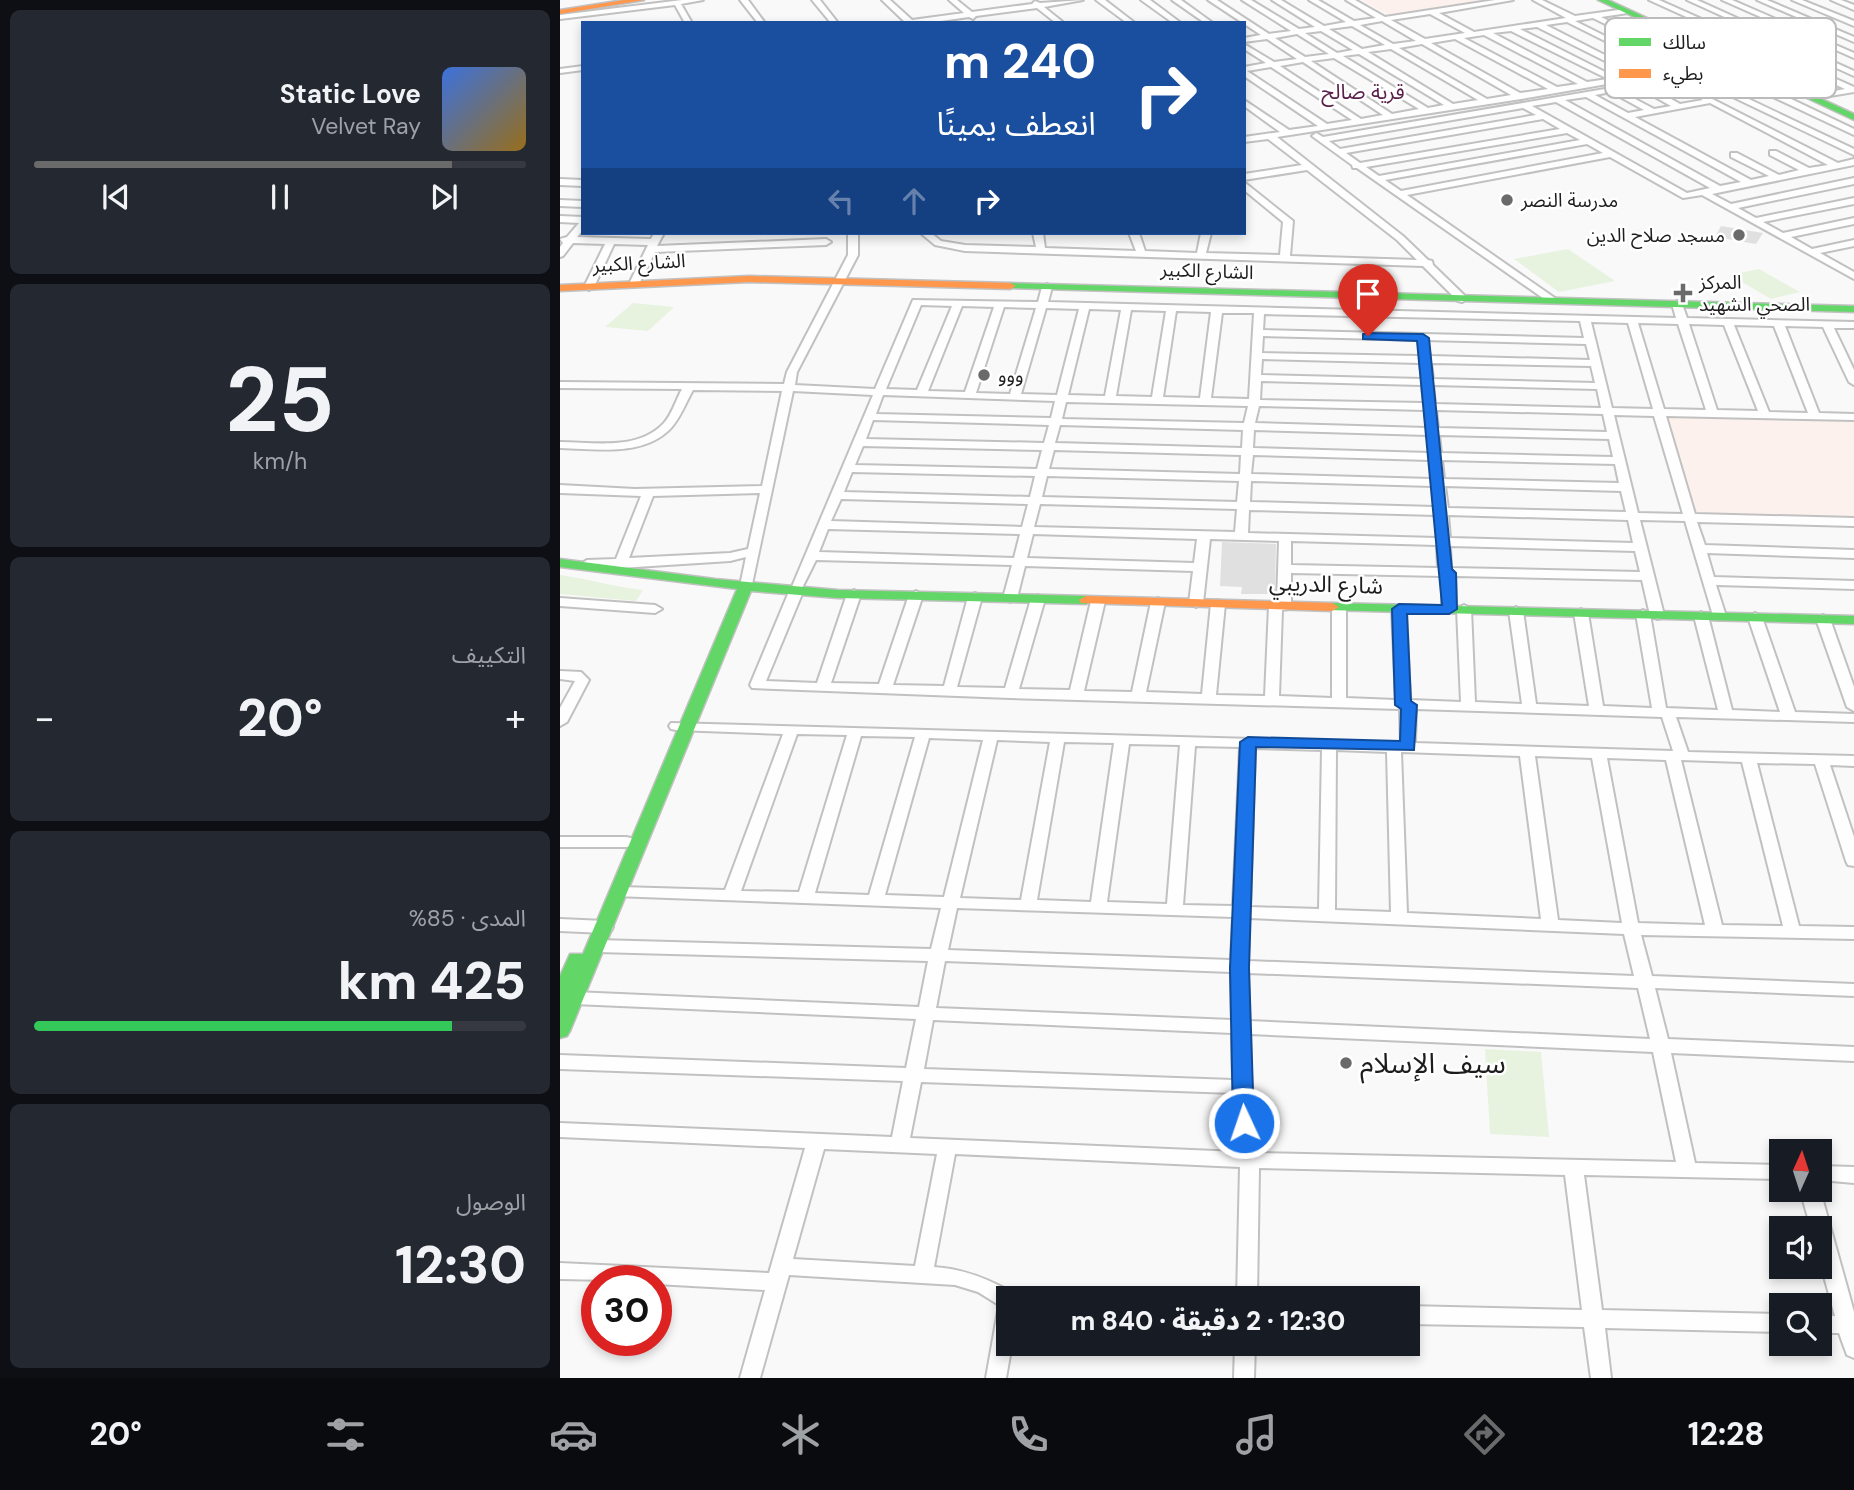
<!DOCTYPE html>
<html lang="ar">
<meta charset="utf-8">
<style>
body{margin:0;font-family:"DM Sans","Noto Sans Arabic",sans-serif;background:#242831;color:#f1f3f6;direction:rtl;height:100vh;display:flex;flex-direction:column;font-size:26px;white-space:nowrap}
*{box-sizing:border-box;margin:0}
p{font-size:23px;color:#9ea1a6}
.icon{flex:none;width:38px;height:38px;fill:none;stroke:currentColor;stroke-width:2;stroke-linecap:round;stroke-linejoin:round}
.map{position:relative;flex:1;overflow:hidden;direction:ltr}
.drawer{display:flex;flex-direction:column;gap:10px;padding:10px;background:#0d0f14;width:560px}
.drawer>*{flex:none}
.guide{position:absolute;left:21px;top:21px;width:665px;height:214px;border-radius:0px;box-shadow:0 4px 10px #0003;direction:rtl;background:#1a4fa0;color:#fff;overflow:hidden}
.needle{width:46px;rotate:3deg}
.controls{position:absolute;left:1209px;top:1139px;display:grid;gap:14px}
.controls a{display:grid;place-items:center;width:63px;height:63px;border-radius:0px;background:#171b24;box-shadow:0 4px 10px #0003;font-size:35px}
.speed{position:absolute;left:21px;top:1265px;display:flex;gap:14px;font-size:35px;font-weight:700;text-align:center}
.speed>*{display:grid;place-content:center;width:91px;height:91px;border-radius:50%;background:#171b24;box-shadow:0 4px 10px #0003;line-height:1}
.speed .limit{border:10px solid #d22;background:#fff;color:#111}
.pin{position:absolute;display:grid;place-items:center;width:60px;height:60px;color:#fff;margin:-72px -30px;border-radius:50% 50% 50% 0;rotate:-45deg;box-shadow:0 0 7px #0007}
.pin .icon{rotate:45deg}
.me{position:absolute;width:77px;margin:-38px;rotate:357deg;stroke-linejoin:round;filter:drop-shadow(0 0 5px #0008)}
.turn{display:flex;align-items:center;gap:24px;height:147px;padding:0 35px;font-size:32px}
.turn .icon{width:91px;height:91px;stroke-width:2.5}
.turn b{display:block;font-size:49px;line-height:60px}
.lanes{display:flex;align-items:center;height:66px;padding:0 35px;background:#0003;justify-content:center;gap:35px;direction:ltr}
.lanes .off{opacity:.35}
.big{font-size:52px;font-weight:800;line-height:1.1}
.drawer .card{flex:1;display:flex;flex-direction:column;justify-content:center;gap:10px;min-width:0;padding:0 24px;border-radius:10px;background:#242831}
.drawer .dial{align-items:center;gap:0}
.dial b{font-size:91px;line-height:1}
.song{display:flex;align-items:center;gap:21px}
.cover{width:84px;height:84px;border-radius:10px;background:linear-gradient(135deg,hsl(220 70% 55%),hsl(40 70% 35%))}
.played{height:7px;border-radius:4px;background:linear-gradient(90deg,#6a6a6b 85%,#363941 85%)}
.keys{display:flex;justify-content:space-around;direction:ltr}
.heat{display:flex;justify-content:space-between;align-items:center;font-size:38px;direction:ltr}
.charge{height:10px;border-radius:5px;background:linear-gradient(90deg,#34c759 85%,#363941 0)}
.trip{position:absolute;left:436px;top:1286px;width:424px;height:70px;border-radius:0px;background:#171b24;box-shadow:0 4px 10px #0003;font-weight:800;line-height:70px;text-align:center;direction:rtl}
.tab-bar{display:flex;height:112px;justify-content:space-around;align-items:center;background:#090b0e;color:#9ea1a6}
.tab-bar .icon{width:49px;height:49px}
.tab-bar .selected{color:#6a6a6b}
.tab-bar b{font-size:32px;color:#f1f3f6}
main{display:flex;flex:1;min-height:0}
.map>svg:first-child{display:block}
</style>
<main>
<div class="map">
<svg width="1294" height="1378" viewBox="0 0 1294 1378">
<rect width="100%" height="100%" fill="#f9f9fa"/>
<g fill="#fcf1ed">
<polygon points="802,0 930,0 828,15"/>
<polygon points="1098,413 1294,417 1294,522 1130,518"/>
</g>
<g fill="#e7f3de">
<polygon points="1008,249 1055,281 999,292 954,259"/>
<polygon points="1199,269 1240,292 1211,299 1170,275"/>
<polygon points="73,303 114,307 88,331 45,327"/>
<path d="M0,575c29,4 55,12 83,15l-7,11 -76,-7z"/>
<polygon points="925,1049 981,1052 989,1137 930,1134"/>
</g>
<g fill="#e0e0e1">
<polygon points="1161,226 1203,233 1196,244 1155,237"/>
<polygon points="662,542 716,544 715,594 681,594 682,587 660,586"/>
</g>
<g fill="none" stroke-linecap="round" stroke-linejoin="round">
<defs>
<g id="street">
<polygon points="122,0 143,0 121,4 132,23 125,23 115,5 0,19 0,15"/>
<polygon points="180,0 188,0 205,23 198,23"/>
<polygon points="252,0 260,0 278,23 271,23"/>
<polygon points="322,0 330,0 352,20 404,13 389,0 397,0 412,12 472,4 475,1 480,3 523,0 484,7 504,23 496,23 477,8 416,16 413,19 409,17 367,23 346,23"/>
<polygon points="536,0 545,0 575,23 567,23"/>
<polygon points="581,0 590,0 621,23 613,23"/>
<polygon points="612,0 621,0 653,23 645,23"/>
<path d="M648,0h9l52,34 22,-3 -49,-31h9l48,29 16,-2 -43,-27h9l43,26 22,-4 -37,-22h9l36,21 22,-3 -30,-18h9l30,17 110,-17h18l-74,13 35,19 92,-14 -33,-18h9l33,16 50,-7 3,4 -27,4 99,47 41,-6 4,2 -224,39 -244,38 126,99 25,24 4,1 1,4 33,32 1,2 -5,3 -4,-1 -35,-35 -458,-15 -30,-6 -12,-10 -2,-2h10l10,8 24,4 71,2 -3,-14h10l2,15 91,3 -7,-18h10l6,18 52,2 4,-20h10l-5,20 74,2 3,-33 -39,-32v-8l49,39 -3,35 127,4 -20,-20 -90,-70 -63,10v-6l58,-9 -34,-26 -24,3v-5l36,-5 -36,-26v-6l45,30 29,-4 -74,-50v-9l22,-4 -22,-14v-5l30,18 23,-3 -30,-20 -23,3v-4l17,-3zM870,14l35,19 -40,6 -34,-19zM1033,18l98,48 -20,3 -96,-48zM822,21l34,20 -23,3 -33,-19zM1007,22l96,48 -21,4 -96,-49zM792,26l33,19 -23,4 -33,-20zM977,27l96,48 -16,3 -97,-49zM761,31l32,19 -16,3 -32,-20zM951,31l97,48 -21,3 -94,-49zM737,34l32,20 -24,3 -30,-19zM924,35l94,49 -21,3 -93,-49zM895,39l93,50 -28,4 -89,-50zM862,44l89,51 -24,4 -88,-51zM831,49l87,51 -25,4 -85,-52zM799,54l85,51 -16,3 -85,-52zM774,58l85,51 -27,5 -81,-53zM743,62l80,53 -22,4 -81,-53zM711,67l81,53 -25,4 -80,-53z"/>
<polygon points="1089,0 1099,0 1294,87 1294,92 1258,98 1258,94 1285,89"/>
<polygon points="1127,0 1137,0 1294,71 1294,76"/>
<polygon points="1162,0 1172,0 1294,53 1294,58"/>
<polygon points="1197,0 1207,0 1294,37 1294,42"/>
<polygon points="1232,0 1242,0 1294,21 1294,26"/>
<polygon points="1271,0 1281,0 1294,5 1294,10"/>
<polygon points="23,66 23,70 0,73 0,69"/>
<polygon points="1162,69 1168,69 1294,129 1294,135 1162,73"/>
<polygon points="1136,74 1294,149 1294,155 1133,78 1132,76"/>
<path d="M1115,77l4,2 -2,2 161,82 16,-4v6l-142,29 19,10 123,-26v6l-116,24 18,10 98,-20v6l-91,18 20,11 71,-15v6l-63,13 21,12 42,-9v6l-34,7 34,19v7l-152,-84 -19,3 -73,-41 -203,38 152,106 -9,2 -193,-135h-4l-1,-3 -40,-29 4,-3 7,4zM1109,82l34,18 -23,4 -32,-18zM1079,88l32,18 -17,3 -34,-18zM1051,92l33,18 -16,3 -33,-18zM1026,97l155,85 -21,4 -155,-86zM996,102l154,86 -23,5 -155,-87zM1150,103l118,62 -19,3 -33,-17h-6v4l29,15 -20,5 -42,-22h-6v4l38,19 -18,4 -116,-63zM963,108l13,7 -196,34 -11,-8zM983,119l17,10 -200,34 -14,-10zM1007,133l13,7 -201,36 -13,-9zM1027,144l16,9 -202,38 -16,-11z"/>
<polygon points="0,179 23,180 23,186 0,185"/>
<polygon points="0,200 23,201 23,207 0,206"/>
<polygon points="0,216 23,217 23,230 17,237 91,239 94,233 104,233 97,246 266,239 271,242 266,245 95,252 79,284 74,287 69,284 88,245 54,244 34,287 29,290 24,287 45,244 13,243 3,256 0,257 0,247 3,243 0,239 7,237 19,223 0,222"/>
<path d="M288,233h10v22l-61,117 -2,13 80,4 38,-89 125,2 4,-15 5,-3 5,3 -4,15 628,16 -4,-14 5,-3 5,3 5,14 167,4v6h-20l20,42v15l-5,-3 -26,-55 -38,-1 34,87 35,1v6l-188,-4 29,98 159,4v8l-157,-4 8,23 149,5v8l-147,-5 7,24 140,4v8l-138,-4 10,31 -7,4 -5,-1 -29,-98 -45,-1 24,95 -2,3 -5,1 -7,-4 -8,-35 -187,-4 1,33 -7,4 -7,-4v-33l-151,-3v33l-2,3 -7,1 -3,86 53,2v-90l7,-4 7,4v90l50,2 -4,-91 7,-4 7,4 4,91 51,2 -4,-93 7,-4 7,4 4,93 47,2 -13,-93 7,-4 7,4 13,93 53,2 -15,-93 7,-4 7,4 15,93 49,2 -16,-94 7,-4 7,4 16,94 52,2 -24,-94 7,-4 7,4 24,94 48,2 -32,-95 7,-4 7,4 33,95 59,2v8l-178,-5 12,35 166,4v10l-24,-1 24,72v29l-6,-1 -2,-4 -31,-97 -58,-1 42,163 55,1v12l-213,-4 11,41 202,8v12l-199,-8 13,51 186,8v14l-183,-8 24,110 87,2v14l-198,-4 18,135 180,4v18l-177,-4 6,50h-20l-7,-51 -177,-3v-18l175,4 -17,-135 -306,-7 -2,130h-20l3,-131 -285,-13 -21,113c30,2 55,12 81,27l2,4h-9v46h4l-6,34h-20l13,-73 -21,-13 -23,-7 -166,-10 -29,103h-20l25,-88 -109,-6v-3l-96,-2v-16l209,10 36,-125 -245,-11v-14l332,14 11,-56 -343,-12v-14l346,13 10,-49 -342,-15 -6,-2 -3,-4 3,-4 6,-2 345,15 9,-46 -331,-9 -6,-2 -2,-4 2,-4 6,-2 334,9 10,-41 -327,-12 -2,-4 2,-4 6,-1 105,3 58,-156 -107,-4 -5,-1 -2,-3 2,-3 730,20 -1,-34 -390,-11 -258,-10 -2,-3 38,-91 4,-3 -1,-2 82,-194 -80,-4 -42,198h-10l-1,-3 6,-29 -16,4 -110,7 -38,-1 -1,-3 6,-4 29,-1 25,-63 -81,-3v-8l75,4 127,-3 20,-95 -89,-1c-7,12 -12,27 -22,38 -27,29 -75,21 -111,20v-6c34,0 78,9 104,-19 8,-9 12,-23 18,-34l-122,-1v-6l224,2 3,-12 61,-117zM361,305l31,1 -35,84 -31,-1zM402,306l32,1 -29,85 -37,-1zM444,307l32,1 -26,86 -34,-1zM486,308l33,1 -22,86 -36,-1zM529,309l32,1 -16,86 -37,-1zM571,310l35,1 -14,86 -36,-1zM616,311l35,1 -11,86 -37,-1zM662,313h32l-5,86 -38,-1zM704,314l316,7 4,17 -321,-8zM1031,322l37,1 25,86 -41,-1zM1078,323l40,1 28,86 -42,-1zM1129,324l35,1 34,86 -41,-1zM1174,325l40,1 34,87 -39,-1zM703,336l323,8 4,16 -160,-4 -2,-7 -4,-1 -5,3v5l-157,-3zM702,359l158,4 2,16 -161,-4zM871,363l160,3 4,17 -162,-4zM701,381l161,4 2,18 -164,-3zM873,385l164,4 4,19 -166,-4zM323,395l172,6 -4,17 -175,-4zM506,402l182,4 -4,17 -182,-4zM699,406l166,4 2,18 -172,-5zM876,410l167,4 4,18 -169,-4zM1054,415l40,1 29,98 -45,-1zM313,420l176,5 -5,18 -178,-4zM500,425l183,5 -1,18 -187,-5zM694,430l174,5 2,18 -177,-5zM879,435l170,4 4,18 -172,-4zM303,446l179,4 -5,19 -182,-4zM494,450l187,5 -1,19 -191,-5zM693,455l177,5 2,19 -181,-5zM882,460l173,4 4,19 -175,-4zM292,472l183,4 -5,21 -186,-5zM487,476l192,5 -2,21 -195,-5zM691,481l182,5 2,21 -185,-5zM885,486l176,5 5,21 -178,-4zM200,493l-12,56 -18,4 -101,5 24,-62zM281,499l187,5 -6,23 -191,-6zM480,504l197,5 -2,23 -201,-5zM689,510l187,5 1,23 -189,-5zM888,515l180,5 5,23 -183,-5zM268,529l192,5 -6,24 -195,-6zM473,534l164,5 -3,24 -167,-5zM650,539l69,2 -2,61 -6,1 -2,3 -4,90 -49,-1 9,-91 -7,-4 -7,4 -9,90 -56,-2 19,-90 -7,-4 -7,4 -19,90 -48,-1 21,-90 -7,-4 -7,4 -21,89 -51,-1 26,-90 -7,-4 -7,4 -26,89 -48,-1 25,-90 -7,-4 -7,4 -24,89 -51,-1 30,-90 -7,-4 -7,4 -30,89 -48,-1 30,-89 -7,-4 -7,4 -30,89 -51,-2 36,-87 -2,-2 16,-32 196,5 -9,33 7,4 7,-4 8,-32 168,5 -4,32 7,4 7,-4zM731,541l146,4 1,23 -147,-3zM890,546l185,5 5,21 -189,-4zM856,709l246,8 11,34 -258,-8zM237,734l50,1 -48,157 -58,-1zM301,736l54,1 -46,158 -54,-2zM369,738l54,2 -39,157 -59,-2zM437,740l53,2 -29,158 -61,-2zM504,742l50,1 -23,159 -54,-2zM569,744l51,1 -13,159 -60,-2zM635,746l45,1 -7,159 -50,-1zM695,748l67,2 -3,159 -69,-2zM776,750l51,2 4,160 -56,-2zM841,752l119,4 21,163 -134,-6zM975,756l57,2 30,165 -64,-3zM1047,758l59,2 39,165 -67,-2zM1121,760l61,2 41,164 -61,-1zM397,908l276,9 -2,43 -283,-10zM689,918l375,16 10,42 -386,-15zM385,961l286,11 1,48 -296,-12zM688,973l390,15 12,51 -401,-18zM373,1020l299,13 1,47 -309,-11zM690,1034l403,18 23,110 -418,-9 -6,-39zM361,1082l312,11 6,59 -329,-14zM264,1149l113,5 -22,112 -122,-7z"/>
<polygon points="0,598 95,605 102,609 95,613 0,606"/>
<polygon points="1263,615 1270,619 1294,687 1294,711 1287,707 1256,619"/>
<polygon points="0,671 21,672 29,680 7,722 0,726 0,708 15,681 0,679"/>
<polygon points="0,837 66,837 71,838 74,842 71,846 66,847 0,847"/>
<polygon points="0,919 45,921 51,923 53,927 51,931 45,933 0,931"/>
<polygon points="1260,1166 1294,1167 1294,1183 1260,1180"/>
<polygon points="1240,1190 1260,1190 1294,1312 1294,1358 1287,1355 1279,1333 1260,1333 1260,1315 1275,1316 1260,1262 1260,1228 1251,1228"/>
<polygon points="675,1344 695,1344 694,1378 674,1378"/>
</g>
<g id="fast">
<polygon points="1038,0 1048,0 1294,114 1294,120"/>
<polygon points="450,283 1294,306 1294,312 446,288 446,284"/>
<polygon points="0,559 155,579 278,590 526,596 533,600 526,604 278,598 191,591 10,1031 7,1036 0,1038 0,976 10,954 23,954 177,589 0,567"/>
<polygon points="772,603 1294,616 1294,624 767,610 765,607"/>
</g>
<g id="slow">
<polygon points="64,0 84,0 0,14 0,10"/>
<polygon points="189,276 450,283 456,286 450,289 189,282 0,291 0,285"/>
<polygon points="526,596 772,603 779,607 772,611 521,603 519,600"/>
</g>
</defs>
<use href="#street" stroke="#c1c1c1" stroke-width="4"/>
<use href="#fast" stroke="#c1c1c1" stroke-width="3"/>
<use href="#slow" stroke="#c1c1c1" stroke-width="3"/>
<use href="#street" fill="#fefefe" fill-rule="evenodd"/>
<use href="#fast" fill="#63d668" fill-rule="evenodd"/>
<use href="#slow" fill="#ff974d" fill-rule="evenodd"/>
</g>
<polygon fill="#1a73e8" stroke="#114b97" stroke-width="2" points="808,333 863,334 869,338 892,569 896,573 897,609 889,614 847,614 851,701 857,705 854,750 696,747 689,968 694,1123 691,1129 676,1129 673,1123 670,968 680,742 688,737 840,741 841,709 835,705 832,609 839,604 882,605 857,341 803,339 803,334"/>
<g fill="#6a6a6b" stroke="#fff" stroke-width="2.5">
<circle cx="947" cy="200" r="7"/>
<circle cx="1179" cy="235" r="7"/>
<path d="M1119.5 282.5h7v7h7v7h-7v7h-7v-7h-7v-7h7z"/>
<circle cx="424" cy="375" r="7"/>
<circle cx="786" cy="1063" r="7"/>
</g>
<g text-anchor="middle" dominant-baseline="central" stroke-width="5" stroke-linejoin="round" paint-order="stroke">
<g font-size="19" fill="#1d1d1e" stroke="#fff" text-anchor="start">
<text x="961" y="200">مدرسة النصر</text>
<text x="1165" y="235" text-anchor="end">مسجد صلاح الدين</text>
<text x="1139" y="282">المركز<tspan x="1139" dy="22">الصحي الشهيد</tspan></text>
<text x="438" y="375">ووو</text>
</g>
<g font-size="19" fill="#1d1d1e" stroke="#fff">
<text transform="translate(79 263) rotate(-3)">الشارع الكبير</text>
<text transform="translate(647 271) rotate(2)">الشارع الكبير</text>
</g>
<g font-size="21" fill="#581f49" stroke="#fff">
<text x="803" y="92">قرية صالح</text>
</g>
<g font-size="23" fill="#1d1d1e" stroke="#fff">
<text transform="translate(766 584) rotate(2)">شارع الدريبي</text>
</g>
<g font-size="28" fill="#1d1d1e" stroke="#fff" text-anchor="start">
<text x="800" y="1063">سيف الإسلام</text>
</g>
</g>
<rect x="1045" y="18" width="231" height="80" rx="10" fill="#fff" stroke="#bbbbbc" stroke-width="2"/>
<rect x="1059" y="38" width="32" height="8" fill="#63d668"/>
<rect x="1059" y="69" width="32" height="9" fill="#ff974d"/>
<g font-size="19" fill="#1d1d1e">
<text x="1103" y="49">سالك</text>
<text x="1103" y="80">بطيء</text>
</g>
</svg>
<div class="controls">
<a><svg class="needle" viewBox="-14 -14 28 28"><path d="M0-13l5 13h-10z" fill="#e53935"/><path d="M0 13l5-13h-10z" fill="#9ea1a6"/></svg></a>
<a><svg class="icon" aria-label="sound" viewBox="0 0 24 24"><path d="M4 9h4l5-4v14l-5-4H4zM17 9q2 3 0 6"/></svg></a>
<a><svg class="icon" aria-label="search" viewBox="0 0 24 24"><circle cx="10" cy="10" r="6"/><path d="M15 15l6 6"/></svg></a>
</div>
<div class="speed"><div class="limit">30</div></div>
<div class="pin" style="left:808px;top:336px;background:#d93025"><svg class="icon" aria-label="arrive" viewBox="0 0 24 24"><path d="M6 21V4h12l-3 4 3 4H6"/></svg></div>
<svg class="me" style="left:684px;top:1123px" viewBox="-20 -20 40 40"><circle r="17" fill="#1a73e8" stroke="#fff" stroke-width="3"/><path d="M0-11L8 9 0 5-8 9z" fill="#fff"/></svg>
<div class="trip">12:30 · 2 دقيقة · 840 m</div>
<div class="guide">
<div class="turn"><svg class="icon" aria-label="right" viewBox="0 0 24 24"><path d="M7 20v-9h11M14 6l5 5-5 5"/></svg><div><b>240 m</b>انعطف يمينًا</div></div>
<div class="lanes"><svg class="icon off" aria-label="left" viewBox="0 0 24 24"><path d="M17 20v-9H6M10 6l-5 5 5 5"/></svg><svg class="icon off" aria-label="ahead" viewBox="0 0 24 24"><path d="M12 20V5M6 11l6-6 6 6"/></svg><svg class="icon" aria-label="right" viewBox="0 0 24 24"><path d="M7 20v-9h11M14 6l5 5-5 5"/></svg></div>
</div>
</div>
<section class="drawer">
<div class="card">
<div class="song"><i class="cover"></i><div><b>Static Love</b><p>Velvet Ray</p></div></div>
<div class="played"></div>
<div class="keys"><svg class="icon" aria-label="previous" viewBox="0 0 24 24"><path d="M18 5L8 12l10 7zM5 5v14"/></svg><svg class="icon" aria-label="pause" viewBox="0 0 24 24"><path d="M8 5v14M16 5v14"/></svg><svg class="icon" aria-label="next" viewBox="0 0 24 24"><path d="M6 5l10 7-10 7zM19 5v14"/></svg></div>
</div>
<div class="card dial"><b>25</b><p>km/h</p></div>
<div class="card"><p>التكييف</p>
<div class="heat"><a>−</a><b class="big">20°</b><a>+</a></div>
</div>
<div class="card"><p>المدى · 85%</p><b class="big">425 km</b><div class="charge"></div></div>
<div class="card"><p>الوصول</p><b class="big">12:30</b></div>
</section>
</main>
<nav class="tab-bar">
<b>12:28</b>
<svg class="icon selected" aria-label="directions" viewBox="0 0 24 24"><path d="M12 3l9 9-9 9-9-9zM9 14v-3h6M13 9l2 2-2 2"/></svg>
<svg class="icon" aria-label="music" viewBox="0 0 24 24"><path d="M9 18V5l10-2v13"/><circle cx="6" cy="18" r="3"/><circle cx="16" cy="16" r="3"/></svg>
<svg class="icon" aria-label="phone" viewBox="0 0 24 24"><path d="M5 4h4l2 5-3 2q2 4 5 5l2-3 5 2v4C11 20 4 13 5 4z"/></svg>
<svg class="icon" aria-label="climate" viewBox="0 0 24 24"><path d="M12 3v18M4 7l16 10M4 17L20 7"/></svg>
<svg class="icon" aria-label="car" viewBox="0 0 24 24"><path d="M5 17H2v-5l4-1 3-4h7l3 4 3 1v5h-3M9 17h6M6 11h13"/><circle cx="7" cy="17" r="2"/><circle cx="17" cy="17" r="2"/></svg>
<svg class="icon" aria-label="filters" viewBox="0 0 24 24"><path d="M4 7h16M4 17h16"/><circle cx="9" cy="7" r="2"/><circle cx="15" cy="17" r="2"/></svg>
<b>20°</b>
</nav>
